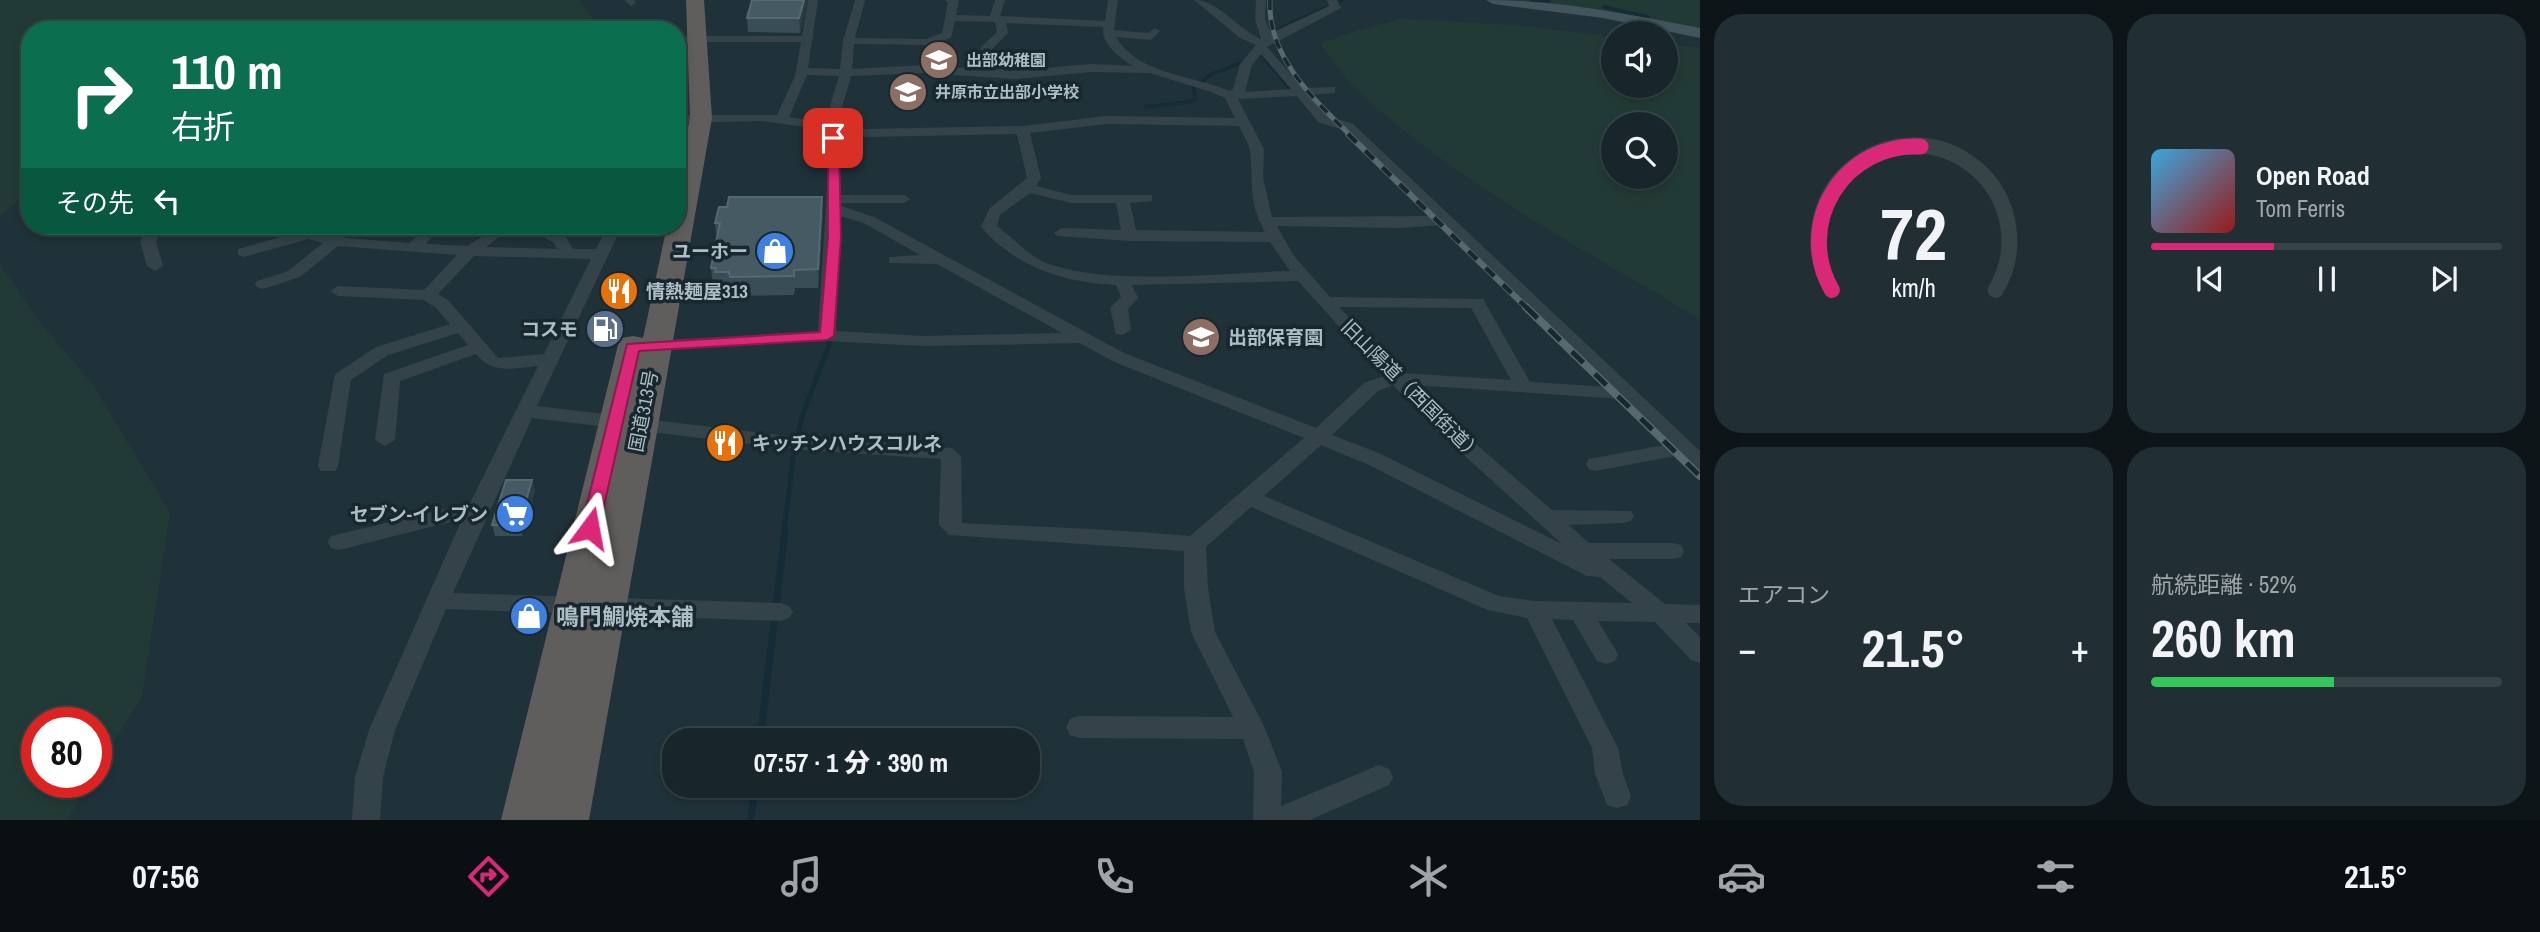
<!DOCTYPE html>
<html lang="ja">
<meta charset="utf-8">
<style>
body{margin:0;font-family:"Archivo Narrow","Noto Sans JP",sans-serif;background:#212e33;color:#f1f3f6;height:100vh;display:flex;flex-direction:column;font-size:26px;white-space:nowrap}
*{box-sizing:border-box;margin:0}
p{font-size:23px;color:#9fa5a9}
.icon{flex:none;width:38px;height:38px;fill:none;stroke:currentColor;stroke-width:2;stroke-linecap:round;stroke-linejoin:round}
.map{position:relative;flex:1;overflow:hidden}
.panel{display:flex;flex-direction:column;gap:14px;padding:14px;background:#0d1518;width:840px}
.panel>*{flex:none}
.top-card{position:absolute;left:21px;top:21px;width:665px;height:214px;border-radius:28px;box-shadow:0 4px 10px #0003,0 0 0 2px #364347;background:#0b6e4f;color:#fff;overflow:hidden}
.fabs{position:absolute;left:1601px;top:21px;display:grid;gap:14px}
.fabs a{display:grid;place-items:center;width:77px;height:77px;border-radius:50%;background:#18262b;box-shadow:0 4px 10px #0003,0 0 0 2px #364347;font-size:35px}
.speed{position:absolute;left:21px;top:707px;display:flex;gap:14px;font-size:35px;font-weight:700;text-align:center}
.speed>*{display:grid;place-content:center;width:91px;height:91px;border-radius:50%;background:#18262b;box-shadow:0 4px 10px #0003,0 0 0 2px #364347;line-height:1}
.speed .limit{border:10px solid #d22;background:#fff;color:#111}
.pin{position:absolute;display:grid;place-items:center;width:60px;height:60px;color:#fff;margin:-30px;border-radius:14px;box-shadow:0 4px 10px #0006}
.me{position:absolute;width:77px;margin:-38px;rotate:13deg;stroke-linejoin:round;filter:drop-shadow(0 0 5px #0008)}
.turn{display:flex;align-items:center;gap:24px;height:147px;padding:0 35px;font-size:32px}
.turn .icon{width:91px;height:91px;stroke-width:2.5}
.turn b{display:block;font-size:49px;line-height:60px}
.then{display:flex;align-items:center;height:66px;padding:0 35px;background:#0003;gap:14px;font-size:26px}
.big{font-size:52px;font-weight:800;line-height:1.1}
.panel .widget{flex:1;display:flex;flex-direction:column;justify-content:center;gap:10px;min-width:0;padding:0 24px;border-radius:28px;background:#212e33}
.panel .dial{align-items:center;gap:0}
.dial svg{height:182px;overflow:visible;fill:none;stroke:#364347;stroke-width:7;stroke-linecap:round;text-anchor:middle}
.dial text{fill:#f1f3f6;stroke:none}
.song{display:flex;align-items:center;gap:21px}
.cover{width:84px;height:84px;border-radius:10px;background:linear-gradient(135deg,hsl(200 70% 55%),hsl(0 70% 35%))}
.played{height:7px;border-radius:4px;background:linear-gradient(90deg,#db2777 35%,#364347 35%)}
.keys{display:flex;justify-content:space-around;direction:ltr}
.heat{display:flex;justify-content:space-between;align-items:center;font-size:38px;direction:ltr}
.charge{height:10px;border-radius:5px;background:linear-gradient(90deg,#34c759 52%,#364347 0)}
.panel .tiles{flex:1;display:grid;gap:14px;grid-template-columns:repeat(2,1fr)}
.trip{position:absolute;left:662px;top:728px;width:378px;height:70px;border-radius:28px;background:#18262b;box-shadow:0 4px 10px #0003,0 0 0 2px #364347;font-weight:800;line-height:70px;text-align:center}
.dock{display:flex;height:112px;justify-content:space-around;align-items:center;background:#0a0f11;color:#9fa5a9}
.dock .icon{width:49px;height:49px}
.dock .selected{color:#db2777}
.dock b{font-size:32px;color:#f1f3f6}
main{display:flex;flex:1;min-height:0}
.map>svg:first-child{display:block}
</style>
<main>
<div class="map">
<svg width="1700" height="820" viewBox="0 0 1700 820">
<rect width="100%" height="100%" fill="#203239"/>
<g fill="#223a35" fill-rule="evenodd">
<polygon points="0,0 579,0 602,30 30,30 30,191 0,216"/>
<polygon points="1512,0 1700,0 1700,30 1600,10"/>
<path d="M1401,19l112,6 100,12 1,49h52v-42l34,4v271c-116,-69 -239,-134 -339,-225 -16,-14 -28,-34 -41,-50l35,-13zM1614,124h52v53h-52z"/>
<polygon points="0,264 38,320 93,385 170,513 142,696 96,771 96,723 37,723 37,782 90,782 67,820 0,820"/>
</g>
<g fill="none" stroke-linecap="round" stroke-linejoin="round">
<g stroke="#142c36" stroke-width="3.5">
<polyline points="1532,0 1549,1"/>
<polyline points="1604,7 1648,17"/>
<polyline points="1276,30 1342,0"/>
<polyline points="1261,54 1291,90"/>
<polyline points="1146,107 1193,101 1196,98 1193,88 1212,74 1243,62"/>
</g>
<g stroke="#142c36" stroke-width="4.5">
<polyline points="846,144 861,136"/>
<polyline points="838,268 841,215"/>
</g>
<polyline stroke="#142c36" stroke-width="5" points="784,532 794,451 802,416 832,337"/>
<g stroke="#142c36" stroke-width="7">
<polyline points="760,740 785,531"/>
<polyline points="751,817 755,786"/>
</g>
<g fill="#344349" fill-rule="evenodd">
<polygon points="624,0 634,0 636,3 631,6"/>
<path d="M808,0h10l-10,68 32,1 3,-28 12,-41h10l-10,38 71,1 16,-6 6,-30 -3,-3h14l-3,15 34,1 5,-16h10l-5,16 105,5 3,-21h10l-4,30 34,3 7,-5 5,3 -9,9 -35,-3c22,38 77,38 114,54l3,-2 7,-25 16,-19 -16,-7 -46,-38c25,0 44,30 67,39l-6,-20 1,-19h10l-1,19 6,14 58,-27 -2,-6h10l4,8 -74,39 36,41 32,-1v6l-26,2 19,21 25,8 347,327v19l-7,-2 -13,-13 -84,16 -7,-2 -3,-5 3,-5 80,-15 -47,-45 -209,-14 34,34 105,91 79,1 3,5 -3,5 -8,2 -54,2 20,18h84l8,2 3,6 -3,6 -8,2h-64l56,45 35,1v18h-14l14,14v26l-9,-3 -36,-38 -57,-1 20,33 -3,7 -9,3 -9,-3 -24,-41 -21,-1 66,129 5,26 8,22 -4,9 -10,3 -10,-3 -12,-31 -3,-26 -65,-130 -39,-8 -237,-103 -45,40 2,41 7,44 50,96 17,44 -1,34 98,-41 10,4 4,8 -4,8 -79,35h-57l1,-48 -11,-33 -164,-1 -9,-3 -4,-8 4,-8 9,-3 154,1 -42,-85 -7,-44v-37l-235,-16 -10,-10 2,-66 -138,-9 -271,-32 -79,175 328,10 8,3 4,6 -4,6 -8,3 -335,-12 -51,121 -12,47 -3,43h-28l3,-43 14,-47 93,-211 -123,31 -8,-2 -3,-6 3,-6 8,-2 131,-31 68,-137c-24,2 -45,9 -62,-12l-76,27 -5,59 -10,6 -10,-6 9,-66 84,-29 -10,-12 -70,22 -37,25 -13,86 -3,5h-14l-3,-5 17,-92 41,-27 74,-23 -14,-16 -12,-8 -86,-4 -8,-5 8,-5 86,4 33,-35 -119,-9 -38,31 -37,12 -6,-2 -2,-3 2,-3 31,-10 35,-28 -15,-4 -64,18 -6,-2v-6l53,-15 -16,-8h21l51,12 63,5 16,-17h15l-15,18 41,2 25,-15 8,5 -14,11 71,2 -3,-6 -19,-11 8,-5 23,10 7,12h23l12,-23h14l-85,180 266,32 149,10 9,8 1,67c76,4 152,6 228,13l114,-98 -192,-77 -32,-18 -157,3 -96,-5 -186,9 -3,-4 9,-5 171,-10 10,-158 -4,-43 -61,-9 -86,2v-8h100l18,-39 6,-34h-114l-6,-3 6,-3h115zM955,21l40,1 2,10 -17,16 16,22 -73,-5 -71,4 2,-25 76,1 21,-7zM1006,23l97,4c-2,17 17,31 30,39l-42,-2 -83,7 -16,-22 16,-16zM1261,54l30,35 -46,3 7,-27zM1091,72l59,1 61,19 14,6 10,20 -129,-2 -83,10 -157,3 -29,-4 14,-49 72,-3 92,6zM807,75l32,1 -14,47 -36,-6zM1297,96l21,26 25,8 90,86 -161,1 -9,-40 1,-28 -26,-50zM1106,124l133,2c3,7 10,17 11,25 4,35 -3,48 15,81l-129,-2 -6,-27 22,-2v-6h-81l-35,-9 5,-8 -11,-45zM837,132l29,5 151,-3 10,44 -38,31 -8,18c34,40 84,56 135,58l5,12 -11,11 6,26 6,1 9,-5 -3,-21 10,-11 -6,-13 166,-4 86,95 -20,7 -48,45 -192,-75 -250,-136 -33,-11v-3h63l7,-4 -7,-4h-63zM1030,193l41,10h45l5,27 -59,-2 -8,5 3,3 73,5 140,1 20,29c-67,2 -180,15 -241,-7 -18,-6 -37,-27 -52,-38l3,-11zM840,216l24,7 56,32 -31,2v6l48,1 125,69 -139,3 -87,-5zM1442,225l168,162 -80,-5 -47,-83 -153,-2 -36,-41 -17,-30 123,2zM474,256l117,3 -47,95 -46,4 -50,-58 -10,-6zM1339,307l132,1 40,72 -110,-7zM1393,385l40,42 129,117 -181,-90 -49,-19 46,-44zM1321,445l46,19 220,112 13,1 32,26 -97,-2 -36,-5 -235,-100z"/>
<polygon points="148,226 163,226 156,242 163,266 155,271 147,266 140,242"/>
</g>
<path fill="#42545c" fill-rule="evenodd" d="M1486,0c73,0 142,14 214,28v10l-97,-20 -110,-14z"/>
<polygon fill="#605e5d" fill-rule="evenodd" points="686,0 704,0 712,118 589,820 501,820 618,345 622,338 633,336 643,338 667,226 677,226 677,178 690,118"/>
<defs>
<path id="rail-far2" d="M1270,0c-3,56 43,99 80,135"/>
<polyline id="rail-far1" points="1348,134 1528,309"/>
<polyline id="rail" points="1526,307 1700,476"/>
</defs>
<use href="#rail-far2" stroke="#566970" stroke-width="5"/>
<use href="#rail-far1" stroke="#566970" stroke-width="6"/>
<use href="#rail" stroke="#566970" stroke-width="8"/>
<use href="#rail-far2" stroke="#19282e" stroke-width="3.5" stroke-dasharray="10" stroke-linecap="butt"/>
<use href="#rail-far1" stroke="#19282e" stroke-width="4.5" stroke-dasharray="12" stroke-linecap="butt"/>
<use href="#rail" stroke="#19282e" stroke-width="5" stroke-dasharray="16" stroke-linecap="butt"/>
</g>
<g fill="#384d55">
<polygon points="752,0 807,0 800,33 748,32 747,18"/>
<polygon points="823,215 818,288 795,288 794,295 732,296 731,291 716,291 716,286 713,286 711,268 717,241 715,223"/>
<polygon points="532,480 535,491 522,536 495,536 492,525"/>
<polygon points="541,610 542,615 540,623 514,624 513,618"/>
</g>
<g fill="#293d45">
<polygon points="804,0 807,0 800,33 799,18"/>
<polygon points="822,197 823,215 818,288 818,269"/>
<polygon points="532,480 535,491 522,536 519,525"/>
<polygon points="541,610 542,615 540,623 539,618"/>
</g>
<g fill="#455a62" stroke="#556971" stroke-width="2">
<polygon points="752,0 804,0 799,18 747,18"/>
<polygon points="729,197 822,197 818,269 794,270 794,276 730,277 729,272 715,272 716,268 711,268 720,223 715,223 719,207 727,207"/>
<polygon points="506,480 532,480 519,525 492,525"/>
<polygon points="516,609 541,610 539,618 513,618"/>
</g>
<polygon fill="#db2777" stroke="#8e194d" stroke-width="2" points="833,135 839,138 841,237 834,336 827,340 639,351 599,528 590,534 584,532 581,528 627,344 820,332 828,237 828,138"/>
<defs>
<symbol id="school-disc" viewBox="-11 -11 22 22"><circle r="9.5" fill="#8d6e63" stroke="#19282e"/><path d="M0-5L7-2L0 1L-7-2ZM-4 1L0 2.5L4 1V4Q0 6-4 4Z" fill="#fff"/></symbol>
<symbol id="shop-disc" viewBox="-11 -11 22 22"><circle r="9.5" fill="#3f7fe0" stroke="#19282e"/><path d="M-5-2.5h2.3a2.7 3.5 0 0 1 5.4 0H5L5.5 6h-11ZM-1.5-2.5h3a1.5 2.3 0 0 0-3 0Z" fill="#fff"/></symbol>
<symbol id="restaurant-disc" viewBox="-11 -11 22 22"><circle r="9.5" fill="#e8710a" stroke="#19282e"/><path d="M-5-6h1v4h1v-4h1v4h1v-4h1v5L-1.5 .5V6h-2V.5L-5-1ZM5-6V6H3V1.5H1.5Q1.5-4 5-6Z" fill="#fff"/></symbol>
<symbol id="fuel-disc" viewBox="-11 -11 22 22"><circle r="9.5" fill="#5c6f8a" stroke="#19282e"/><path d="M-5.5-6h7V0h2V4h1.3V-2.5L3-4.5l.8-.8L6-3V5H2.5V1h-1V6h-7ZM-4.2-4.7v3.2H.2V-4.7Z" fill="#fff"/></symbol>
<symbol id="supermarket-disc" viewBox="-11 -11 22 22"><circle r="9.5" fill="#3f7fe0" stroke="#19282e"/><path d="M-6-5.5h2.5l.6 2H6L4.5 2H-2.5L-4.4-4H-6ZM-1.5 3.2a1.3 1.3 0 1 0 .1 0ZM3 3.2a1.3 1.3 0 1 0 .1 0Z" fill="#fff"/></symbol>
</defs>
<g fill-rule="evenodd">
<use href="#school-disc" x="917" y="38" width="44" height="44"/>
<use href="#school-disc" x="886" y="70" width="44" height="44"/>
<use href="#shop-disc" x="753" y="229" width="44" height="44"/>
<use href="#restaurant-disc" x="597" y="269" width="44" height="44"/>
<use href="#fuel-disc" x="583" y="307" width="44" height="44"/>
<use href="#school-disc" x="1179" y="315" width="44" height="44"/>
<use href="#restaurant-disc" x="703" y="421" width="44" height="44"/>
<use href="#supermarket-disc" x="493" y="492" width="44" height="44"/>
<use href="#shop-disc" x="507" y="594" width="44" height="44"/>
</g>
<g text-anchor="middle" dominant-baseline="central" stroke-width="7" stroke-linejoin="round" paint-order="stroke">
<g font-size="16" font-weight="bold" fill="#aebec6" stroke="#19282e" text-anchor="start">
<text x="966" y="60">出部幼稚園</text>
<text x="935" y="92">井原市立出部小学校</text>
</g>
<g font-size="19" font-weight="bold" fill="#aebec6" stroke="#19282e" text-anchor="end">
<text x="748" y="251">ユーホー</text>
<text x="646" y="291" text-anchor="start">情熱麺屋313</text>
<text x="578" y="329">コスモ</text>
<text x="1228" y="337" text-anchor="start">出部保育園</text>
<text x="752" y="443" text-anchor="start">キッチンハウスコルネ</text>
<text x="488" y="514">セブン-イレブン</text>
</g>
<g font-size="19" fill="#aebec6" stroke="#19282e">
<text transform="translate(1412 390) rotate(45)">旧山陽道（西国街道）</text>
<text transform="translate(643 411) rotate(-79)">国道313号</text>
</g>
<g font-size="23" font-weight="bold" fill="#aebec6" stroke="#19282e" text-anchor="start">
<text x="556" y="616">鳴門鯛焼本舗</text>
</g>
</g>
</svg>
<div class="fabs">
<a><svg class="icon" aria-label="sound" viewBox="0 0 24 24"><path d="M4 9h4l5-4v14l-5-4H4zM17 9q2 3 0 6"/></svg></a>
<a><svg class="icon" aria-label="search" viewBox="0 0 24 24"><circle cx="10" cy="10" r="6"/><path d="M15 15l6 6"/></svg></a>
</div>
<div class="speed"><div class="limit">80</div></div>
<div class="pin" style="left:833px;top:138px;background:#d93025"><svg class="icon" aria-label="arrive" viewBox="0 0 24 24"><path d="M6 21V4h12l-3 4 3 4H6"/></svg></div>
<svg class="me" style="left:590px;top:528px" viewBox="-20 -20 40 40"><path d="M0-17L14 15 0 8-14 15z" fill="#db2777" stroke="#fff" stroke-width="4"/></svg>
<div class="trip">07:57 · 1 分 · 390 m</div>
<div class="top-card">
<div class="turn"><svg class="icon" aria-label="right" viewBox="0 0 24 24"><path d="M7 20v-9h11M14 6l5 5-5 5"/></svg><div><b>110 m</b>右折</div></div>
<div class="then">その先<svg class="icon" aria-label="left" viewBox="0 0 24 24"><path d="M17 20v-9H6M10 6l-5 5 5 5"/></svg></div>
</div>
</div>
<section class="panel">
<div class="tiles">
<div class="widget dial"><svg viewBox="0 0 100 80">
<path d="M14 69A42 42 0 1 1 86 69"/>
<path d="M14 69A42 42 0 0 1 53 6" stroke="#db2777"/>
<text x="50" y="56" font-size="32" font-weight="700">72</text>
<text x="50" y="72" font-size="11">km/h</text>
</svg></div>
<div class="widget">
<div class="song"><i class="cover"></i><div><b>Open Road</b><p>Tom Ferris</p></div></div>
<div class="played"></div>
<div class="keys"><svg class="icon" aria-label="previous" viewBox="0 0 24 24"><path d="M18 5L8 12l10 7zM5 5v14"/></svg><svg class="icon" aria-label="pause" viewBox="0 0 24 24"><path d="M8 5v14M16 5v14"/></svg><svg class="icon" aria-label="next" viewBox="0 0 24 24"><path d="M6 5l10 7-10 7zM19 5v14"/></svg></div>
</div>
<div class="widget"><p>エアコン</p>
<div class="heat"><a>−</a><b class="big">21.5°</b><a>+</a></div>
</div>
<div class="widget"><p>航続距離 · 52%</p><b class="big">260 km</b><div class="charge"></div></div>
</div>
</section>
</main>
<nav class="dock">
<b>07:56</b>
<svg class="icon selected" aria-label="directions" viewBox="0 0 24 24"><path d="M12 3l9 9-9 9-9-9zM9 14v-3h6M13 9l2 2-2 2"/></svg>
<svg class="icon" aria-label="music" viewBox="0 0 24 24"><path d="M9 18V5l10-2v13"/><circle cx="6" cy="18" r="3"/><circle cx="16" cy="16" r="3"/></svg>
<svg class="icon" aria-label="phone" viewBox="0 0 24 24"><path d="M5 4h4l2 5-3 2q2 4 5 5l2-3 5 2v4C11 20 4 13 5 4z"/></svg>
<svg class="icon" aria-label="climate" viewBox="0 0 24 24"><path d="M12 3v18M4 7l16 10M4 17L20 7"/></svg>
<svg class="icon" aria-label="car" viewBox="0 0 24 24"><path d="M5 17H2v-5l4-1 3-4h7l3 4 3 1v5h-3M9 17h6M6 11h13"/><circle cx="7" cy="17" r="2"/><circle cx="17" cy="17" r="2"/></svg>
<svg class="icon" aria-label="filters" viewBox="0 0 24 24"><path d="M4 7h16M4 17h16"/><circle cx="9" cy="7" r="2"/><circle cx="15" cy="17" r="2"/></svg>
<b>21.5°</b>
</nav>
